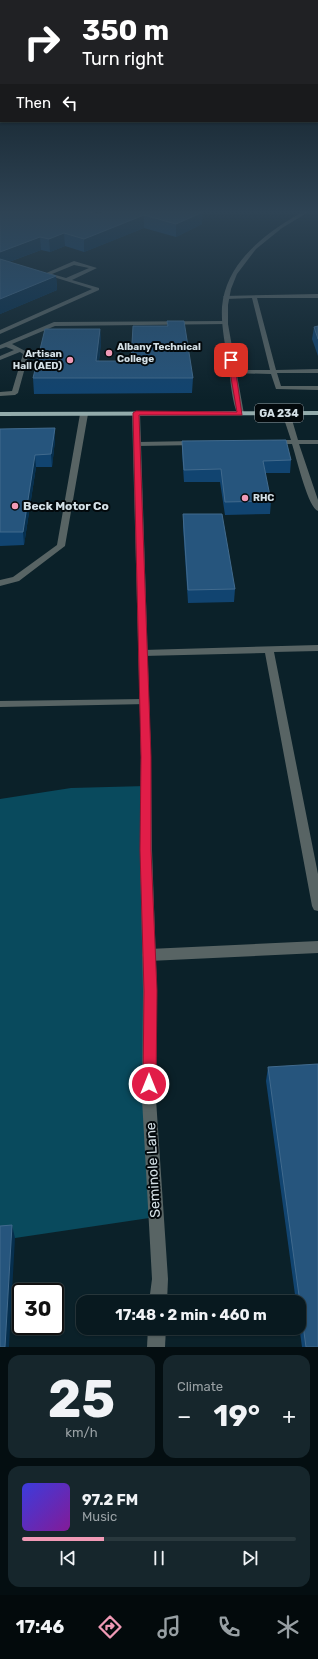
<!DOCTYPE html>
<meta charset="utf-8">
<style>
body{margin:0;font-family:Rubik,sans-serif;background:#16262c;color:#f1f3f6;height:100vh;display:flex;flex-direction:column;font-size:15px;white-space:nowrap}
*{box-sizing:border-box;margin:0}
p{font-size:13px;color:#98a0a4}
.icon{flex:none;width:22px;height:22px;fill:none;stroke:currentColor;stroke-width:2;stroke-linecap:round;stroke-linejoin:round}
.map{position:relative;height:1347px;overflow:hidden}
.panel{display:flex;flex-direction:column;gap:8px;padding:8px;background:#040e11;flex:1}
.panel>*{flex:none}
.top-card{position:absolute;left:0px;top:0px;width:318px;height:122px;box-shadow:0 1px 3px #0004,0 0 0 1px #29383d;background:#202124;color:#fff;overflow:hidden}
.speed{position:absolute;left:12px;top:1283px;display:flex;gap:8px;font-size:20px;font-weight:700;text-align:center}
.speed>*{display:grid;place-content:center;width:52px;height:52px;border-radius:50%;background:#08191f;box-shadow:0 1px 3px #0004,0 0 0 1px #29383d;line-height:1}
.speed .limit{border:2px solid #111;border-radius:6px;background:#fff;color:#111}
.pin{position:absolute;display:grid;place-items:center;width:34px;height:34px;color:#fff;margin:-17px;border-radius:8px;box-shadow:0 2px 6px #0006}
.me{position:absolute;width:44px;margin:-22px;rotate:0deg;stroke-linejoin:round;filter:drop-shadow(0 0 3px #0008)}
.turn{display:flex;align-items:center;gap:14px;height:84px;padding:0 16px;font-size:18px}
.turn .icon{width:52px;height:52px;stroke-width:2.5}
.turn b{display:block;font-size:28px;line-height:34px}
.then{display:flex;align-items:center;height:38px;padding:0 16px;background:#0003;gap:8px;font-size:15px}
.big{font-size:30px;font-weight:700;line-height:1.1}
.panel .tile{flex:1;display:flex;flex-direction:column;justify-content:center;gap:6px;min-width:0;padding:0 14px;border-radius:12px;background:#16262c}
.panel .dial{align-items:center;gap:0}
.dial b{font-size:52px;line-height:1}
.song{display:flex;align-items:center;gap:12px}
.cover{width:48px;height:48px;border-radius:6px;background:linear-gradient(135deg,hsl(240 70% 55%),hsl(290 70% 35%))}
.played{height:4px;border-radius:2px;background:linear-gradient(90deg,#f09ab6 30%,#29383d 30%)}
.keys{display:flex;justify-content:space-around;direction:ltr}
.heat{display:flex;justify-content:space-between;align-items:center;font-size:22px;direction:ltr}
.panel .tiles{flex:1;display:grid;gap:8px;grid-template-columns:1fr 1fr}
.tile:last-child{grid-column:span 2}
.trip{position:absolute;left:76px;top:1295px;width:230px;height:40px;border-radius:12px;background:#08191f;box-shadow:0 1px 3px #0004,0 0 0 1px #29383d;font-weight:700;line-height:40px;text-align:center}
.menu{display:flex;height:64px;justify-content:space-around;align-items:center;background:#030a0c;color:#98a0a4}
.menu .icon{width:28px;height:28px}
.menu .current{color:#f09ab6}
.menu b{font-size:18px;color:#f1f3f6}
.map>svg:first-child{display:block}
</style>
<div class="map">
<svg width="318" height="1347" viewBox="0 0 318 1347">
<rect width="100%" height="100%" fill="#0b2129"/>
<polygon fill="#094a5d" points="146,786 156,1217 15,1238 0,1238 0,799 71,788"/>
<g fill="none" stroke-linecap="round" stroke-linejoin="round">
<g fill="#586464" fill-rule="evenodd">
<path d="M74,261l23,7 -25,12 27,8v2l-99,44v-4l92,-41 -48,-15zM74,265l15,3 -23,10 -14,-4z"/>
<polygon points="318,294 318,298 257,298 276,370 318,369 318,373 277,373 281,386 318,386 318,390 276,389 271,374 230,373 229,372 232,370 270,370 252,298 226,299 223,297 224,296"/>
<polygon points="225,321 227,322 227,324 55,326 12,344 29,353 18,393 15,395 0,396 0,392 12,391 23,354 20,352 0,360 0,356 14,350 6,347 0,349 0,345 54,322"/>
<path d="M286,411l4,2 8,27h20v4h-19l19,56v11c-10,-3 -22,-55 -26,-67h-19l-4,-2 4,-2h18l-9,-27z"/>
<polygon points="84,412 88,414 65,546 19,581 0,586 0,580 13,577 57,545 80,414"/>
<polygon points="195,441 199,443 198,445 137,446 133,444 137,442"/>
<polygon points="318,645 318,651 274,652 318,874 318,911 314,910 312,906 265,653 143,656 138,653 143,650"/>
<polygon points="144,699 148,700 149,702 148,704 0,707 0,701"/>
<polygon points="318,941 318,953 149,961 144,959 142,955 144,951 149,949"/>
</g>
<g fill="#586464" fill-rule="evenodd">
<path d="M304,211h6l-28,17 -26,21 -19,25 -6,15 -3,16v19l16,90 -6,1c-6,-12 -8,-39 -10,-53 -3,-18 -7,-37 -6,-55 4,-46 45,-75 82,-96z"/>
<polygon points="136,411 140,413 151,757 152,850 157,991 156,1099 168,1279 167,1302 149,1302 152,1279 142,1099 143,991 140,850 141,757 132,413"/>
<polygon points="148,1328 166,1328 165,1347 147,1347"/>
</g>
<polygon fill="#93abab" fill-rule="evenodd" points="318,411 318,415 0,416 0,412"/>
</g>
<g fill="#114470">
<polygon points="0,211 99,215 200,211 202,224 176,237 144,228 84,252 65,246 50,252 41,250 9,262 56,276 57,290 0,314"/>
<polygon points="167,321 193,378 192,393 34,394 33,378 100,329 101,343 99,361 131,361 167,326"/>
<polygon points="318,326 318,356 312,339 314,327"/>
<polygon points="55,428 55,440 52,467 36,467 24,545 0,546 0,429"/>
<polygon points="182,441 291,460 290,473 265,473 271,501 270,514 225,515 220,482 184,482 182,453"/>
<polygon points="183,514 235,589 234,602 188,603 183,527"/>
<polygon points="268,1067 318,1347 302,1347 299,1325 299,1302 296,1302 266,1081"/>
</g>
<g fill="#062f4e">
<polygon points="203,212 202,224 176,237 176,224"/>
<polygon points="144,215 144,228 84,252 84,239"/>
<polygon points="64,233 65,246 50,252 49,239"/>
<polygon points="40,237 41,250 0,265 0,252"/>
<polygon points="56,276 57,290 0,314 0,299"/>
<polygon points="100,329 101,343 97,376 96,361"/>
<polygon points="55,428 55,440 52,467 51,454"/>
<polygon points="35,455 36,467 24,545 23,532"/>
<polygon points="12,1225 15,1238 9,1347 5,1347"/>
</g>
<g fill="#26557d" stroke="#416a8d">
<polygon points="0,211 86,211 99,215 107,211 200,211 203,212 176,224 144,215 84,239 64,233 49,239 40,237 0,252"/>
<polygon points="0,259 56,276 0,299"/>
<polygon points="167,321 184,321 193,378 33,378 45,329 100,329 96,361 131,361 133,326 168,326"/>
<polygon points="318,326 318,339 314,327"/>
<polygon points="55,428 51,454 35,455 23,532 0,532 0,429"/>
<polygon points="286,440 291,460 263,461 271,501 225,502 221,469 184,470 182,441"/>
<polygon points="183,514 222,514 235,589 188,590"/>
<polygon points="318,1064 318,1347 306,1347 268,1067"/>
<polygon points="12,1225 5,1347 0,1347 0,1226"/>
</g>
<linearGradient id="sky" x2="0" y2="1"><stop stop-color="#061217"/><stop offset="0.53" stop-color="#2e4354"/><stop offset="1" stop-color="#2e4354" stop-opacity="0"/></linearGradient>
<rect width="318" height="400" fill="url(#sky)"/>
<polygon fill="#e11d48" stroke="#92132f" points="231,358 234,360 242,415 139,415 151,757 151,850 157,991 156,1084 154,1088 149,1090 145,1088 143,1084 144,991 140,850 141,757 133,413 136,411 237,412 228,360"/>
<g fill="#f09ab6" stroke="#03090c" stroke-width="1.5">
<circle cx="109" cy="353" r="4"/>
<circle cx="70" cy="360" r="4"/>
<circle cx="245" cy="498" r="4"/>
<circle cx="15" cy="506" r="4"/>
</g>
<g text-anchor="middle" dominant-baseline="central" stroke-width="4" stroke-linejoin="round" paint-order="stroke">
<g font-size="10" font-weight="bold" fill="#d4e0e6" stroke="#03090c" text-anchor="start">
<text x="117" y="347">Albany Technical<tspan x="117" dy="12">College</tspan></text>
<text x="62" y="354" text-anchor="end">Artisan<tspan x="62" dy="12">Hall (AED)</tspan></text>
<text x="253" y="498">RHC</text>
</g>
<rect fill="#03090c" stroke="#95a0a5" stroke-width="1" x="255" y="404" width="48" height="18" rx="3"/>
<g font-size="11" font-weight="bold" fill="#d4e0e6">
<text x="279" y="413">GA 234</text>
</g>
<g font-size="12" font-weight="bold" fill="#d4e0e6" stroke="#03090c" text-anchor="start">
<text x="23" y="506">Beck Motor Co</text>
</g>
<g font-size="14" fill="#d4e0e6" stroke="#03090c">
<text transform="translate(153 1170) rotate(-93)">Seminole Lane</text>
</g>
</g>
</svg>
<div class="speed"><div class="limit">30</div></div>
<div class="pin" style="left:231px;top:360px;background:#d93025"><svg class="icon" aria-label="arrive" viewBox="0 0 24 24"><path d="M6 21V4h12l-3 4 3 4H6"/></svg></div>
<svg class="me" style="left:149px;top:1084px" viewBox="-20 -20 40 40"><circle r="17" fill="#e11d48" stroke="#fff" stroke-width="3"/><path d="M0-11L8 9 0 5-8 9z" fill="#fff"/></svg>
<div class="trip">17:48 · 2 min · 460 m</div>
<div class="top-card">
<div class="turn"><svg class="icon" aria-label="right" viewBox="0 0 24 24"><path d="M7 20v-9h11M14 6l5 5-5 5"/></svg><div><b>350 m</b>Turn right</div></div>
<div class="then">Then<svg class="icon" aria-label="left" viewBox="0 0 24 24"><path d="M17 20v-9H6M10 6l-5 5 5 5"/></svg></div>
</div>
</div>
<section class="panel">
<div class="tiles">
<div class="tile dial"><b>25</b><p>km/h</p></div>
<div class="tile"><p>Climate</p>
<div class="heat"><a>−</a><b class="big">19°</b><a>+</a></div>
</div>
<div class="tile">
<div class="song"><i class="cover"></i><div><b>97.2 FM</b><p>Music</p></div></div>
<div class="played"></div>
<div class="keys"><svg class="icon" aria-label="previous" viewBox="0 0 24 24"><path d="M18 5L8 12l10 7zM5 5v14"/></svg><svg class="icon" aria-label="pause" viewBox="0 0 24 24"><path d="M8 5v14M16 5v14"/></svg><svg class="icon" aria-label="next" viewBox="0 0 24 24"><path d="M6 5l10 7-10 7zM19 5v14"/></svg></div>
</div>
</div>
</section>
<nav class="menu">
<b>17:46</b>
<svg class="icon current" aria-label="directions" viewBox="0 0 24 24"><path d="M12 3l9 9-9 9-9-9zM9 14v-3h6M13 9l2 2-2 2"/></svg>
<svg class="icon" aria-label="music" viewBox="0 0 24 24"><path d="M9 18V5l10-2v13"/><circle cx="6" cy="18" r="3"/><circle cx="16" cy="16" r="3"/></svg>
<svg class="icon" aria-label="phone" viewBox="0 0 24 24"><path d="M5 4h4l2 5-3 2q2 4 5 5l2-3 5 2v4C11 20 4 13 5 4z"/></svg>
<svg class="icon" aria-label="climate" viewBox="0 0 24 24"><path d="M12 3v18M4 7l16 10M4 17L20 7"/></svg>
</nav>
